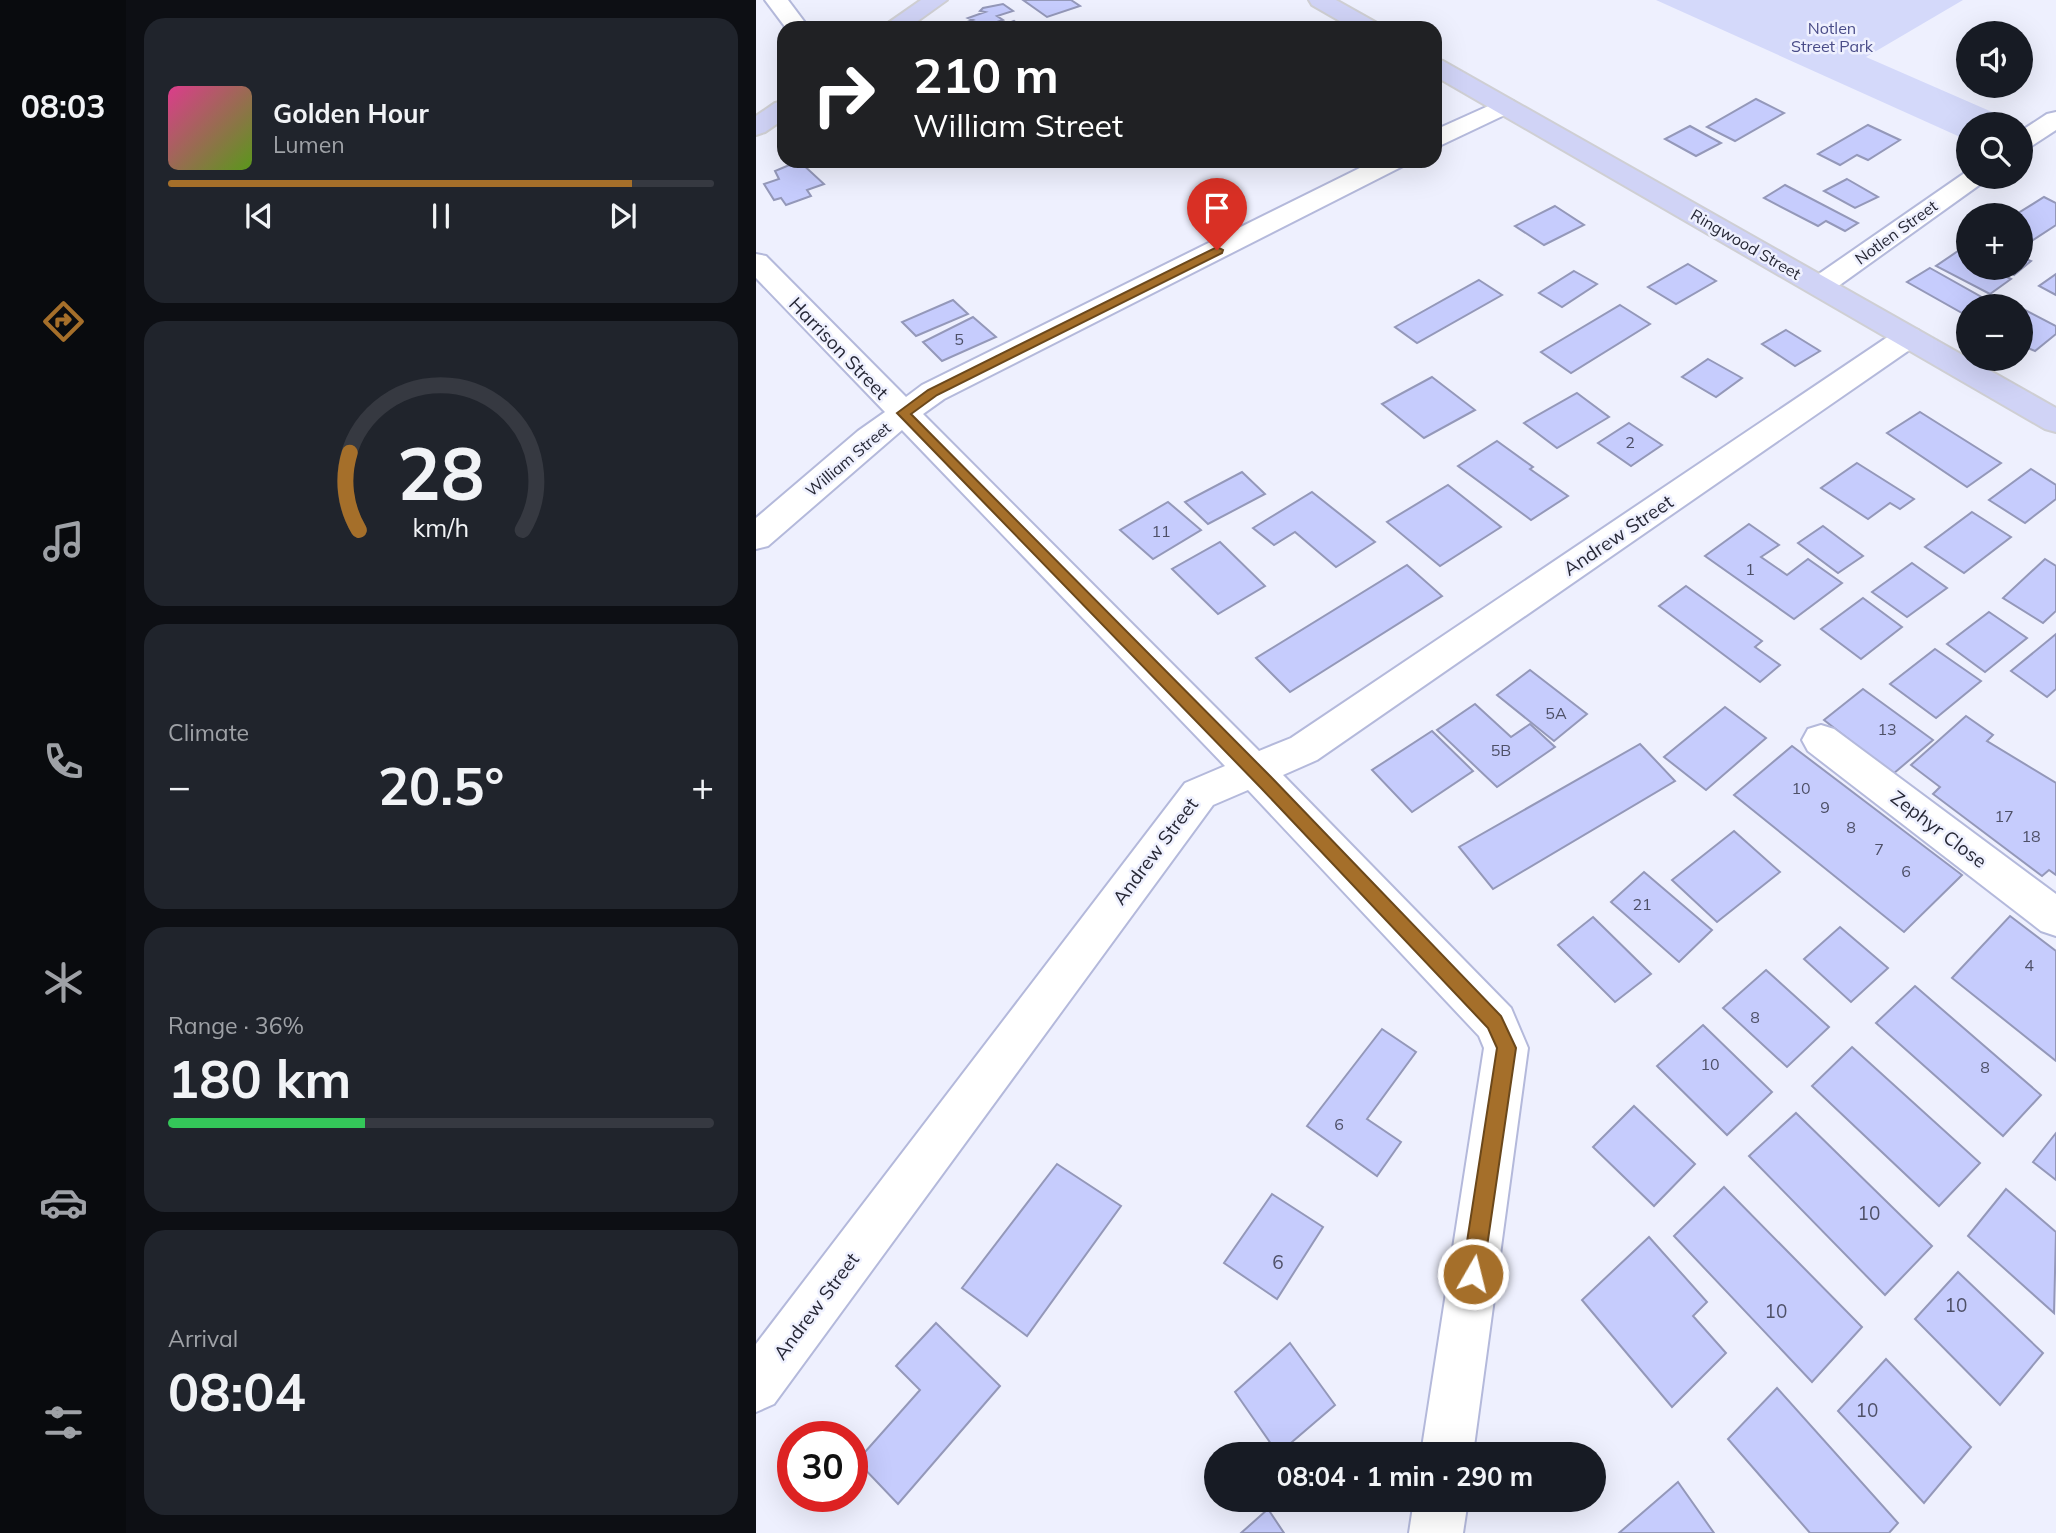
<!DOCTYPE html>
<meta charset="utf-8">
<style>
body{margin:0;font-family:Mulish,sans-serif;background:#20242c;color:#f1f3f6;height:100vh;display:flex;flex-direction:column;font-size:26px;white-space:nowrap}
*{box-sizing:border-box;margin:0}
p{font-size:23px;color:#9ea1a6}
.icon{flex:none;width:38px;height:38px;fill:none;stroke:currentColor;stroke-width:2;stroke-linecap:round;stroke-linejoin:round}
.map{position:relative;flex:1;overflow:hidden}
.side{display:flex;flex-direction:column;gap:18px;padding:18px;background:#0d0f14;width:630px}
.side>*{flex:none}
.guide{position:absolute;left:21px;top:21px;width:665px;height:147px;border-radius:21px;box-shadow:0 7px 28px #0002;background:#202124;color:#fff;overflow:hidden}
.fabs{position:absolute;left:1200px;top:21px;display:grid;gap:14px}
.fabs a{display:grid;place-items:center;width:77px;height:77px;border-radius:50%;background:#171b24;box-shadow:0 7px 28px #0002;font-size:35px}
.speed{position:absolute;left:21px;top:1421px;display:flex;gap:14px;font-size:35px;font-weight:700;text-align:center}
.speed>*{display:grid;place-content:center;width:91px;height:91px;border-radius:50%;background:#171b24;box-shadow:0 7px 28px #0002;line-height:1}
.speed .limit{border:10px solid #d22;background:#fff;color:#111}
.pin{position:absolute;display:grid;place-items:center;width:60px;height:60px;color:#fff;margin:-72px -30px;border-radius:50% 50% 50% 0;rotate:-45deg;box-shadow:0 0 7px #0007}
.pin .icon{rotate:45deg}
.me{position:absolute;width:77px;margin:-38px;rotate:8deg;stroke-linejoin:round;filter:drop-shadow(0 0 5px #0008)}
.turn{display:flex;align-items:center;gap:24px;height:147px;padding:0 21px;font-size:32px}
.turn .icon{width:91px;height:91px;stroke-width:2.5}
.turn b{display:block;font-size:49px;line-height:60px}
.big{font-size:52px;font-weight:700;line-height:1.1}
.side .card{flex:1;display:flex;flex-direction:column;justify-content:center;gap:10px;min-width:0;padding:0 24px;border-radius:21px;background:#20242c}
.side .dial{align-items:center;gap:0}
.dial svg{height:182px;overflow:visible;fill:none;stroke:#363941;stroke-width:7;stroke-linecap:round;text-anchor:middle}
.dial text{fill:#f1f3f6;stroke:none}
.song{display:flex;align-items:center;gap:21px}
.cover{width:84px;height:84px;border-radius:10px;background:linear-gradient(135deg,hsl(330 70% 55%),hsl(90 70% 35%))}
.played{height:7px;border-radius:4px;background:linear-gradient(90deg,#a56f2a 85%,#363941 85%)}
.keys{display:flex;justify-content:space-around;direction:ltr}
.heat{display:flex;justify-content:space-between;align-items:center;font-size:38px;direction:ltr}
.charge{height:10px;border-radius:5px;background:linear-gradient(90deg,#34c759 36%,#363941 0)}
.trip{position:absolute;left:448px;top:1442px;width:402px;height:70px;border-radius:35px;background:#171b24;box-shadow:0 7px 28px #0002;font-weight:700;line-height:70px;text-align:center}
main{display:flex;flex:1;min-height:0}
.dock{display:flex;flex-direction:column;width:126px;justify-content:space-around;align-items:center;background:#090b0e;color:#9ea1a6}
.dock .icon{width:49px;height:49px}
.dock .current{color:#a56f2a}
.dock b{font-size:32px;color:#f1f3f6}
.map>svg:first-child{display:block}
</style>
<main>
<nav class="dock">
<b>08:03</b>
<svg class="icon current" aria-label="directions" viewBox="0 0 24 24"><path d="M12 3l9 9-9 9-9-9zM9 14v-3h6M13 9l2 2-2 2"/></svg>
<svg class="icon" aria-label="music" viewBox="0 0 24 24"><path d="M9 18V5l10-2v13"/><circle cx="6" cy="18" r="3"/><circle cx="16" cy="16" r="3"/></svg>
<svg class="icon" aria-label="phone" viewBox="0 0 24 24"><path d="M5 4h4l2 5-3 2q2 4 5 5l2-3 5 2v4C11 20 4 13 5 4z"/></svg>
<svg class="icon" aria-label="climate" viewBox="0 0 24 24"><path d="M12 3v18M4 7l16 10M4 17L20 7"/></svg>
<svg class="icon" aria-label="car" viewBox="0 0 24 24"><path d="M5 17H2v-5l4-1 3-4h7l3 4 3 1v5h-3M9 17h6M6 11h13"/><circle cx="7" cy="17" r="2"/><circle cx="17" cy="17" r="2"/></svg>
<svg class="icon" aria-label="filters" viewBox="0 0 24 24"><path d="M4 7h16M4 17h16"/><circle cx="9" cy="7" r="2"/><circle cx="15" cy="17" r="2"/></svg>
</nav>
<section class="side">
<div class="card">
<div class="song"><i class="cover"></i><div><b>Golden Hour</b><p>Lumen</p></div></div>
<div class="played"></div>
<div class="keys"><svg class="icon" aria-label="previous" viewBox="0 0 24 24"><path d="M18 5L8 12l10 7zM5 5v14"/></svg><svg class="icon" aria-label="pause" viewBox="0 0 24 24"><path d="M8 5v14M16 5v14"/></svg><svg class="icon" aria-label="next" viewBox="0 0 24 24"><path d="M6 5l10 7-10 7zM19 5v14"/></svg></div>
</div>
<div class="card dial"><svg viewBox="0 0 100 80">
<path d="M14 69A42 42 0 1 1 86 69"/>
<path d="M14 69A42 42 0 0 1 10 35" stroke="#a56f2a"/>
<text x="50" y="56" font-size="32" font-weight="700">28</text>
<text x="50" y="72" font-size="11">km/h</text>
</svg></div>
<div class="card"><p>Climate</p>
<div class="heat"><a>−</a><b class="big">20.5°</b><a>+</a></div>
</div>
<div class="card"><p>Range · 36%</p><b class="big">180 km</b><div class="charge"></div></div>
<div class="card"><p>Arrival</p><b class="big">08:04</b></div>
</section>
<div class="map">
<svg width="1300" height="1533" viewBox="0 0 1300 1533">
<rect width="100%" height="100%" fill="#eef0fe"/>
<polygon fill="#d4d9fa" points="900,0 1207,0 1110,57 1259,122 1255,124 1213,124 1213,141"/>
<g fill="#c6ccfd" stroke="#9498b9" stroke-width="2">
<polygon points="267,0 315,0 324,6 291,17"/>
<polygon points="247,4 257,11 241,16 247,20 235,24 245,26 258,21 267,28 210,28 205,24 217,20 212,18 229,12 224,11 227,8"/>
<polygon points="1000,99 1028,113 979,141 951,127"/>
<polygon points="1112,125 1144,140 1112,160 1101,155 1084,165 1062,154"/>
<polygon points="934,126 965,143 940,156 909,139"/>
<polygon points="43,161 68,184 51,190 55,196 30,205 25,198 18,200 8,184 23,179 19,171"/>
<polygon points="1091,179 1122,197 1099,208 1068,191"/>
<polygon points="1029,185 1102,223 1089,231 1070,221 1062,226 1008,198"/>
<polygon points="1288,197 1300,203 1300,225 1277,240 1265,234 1265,215 1259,215"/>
<polygon points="799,206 828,225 788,245 759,226"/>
<polygon points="1202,251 1213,257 1213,268 1233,268 1255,279 1234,294 1180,266"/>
<polygon points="1265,257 1275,261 1258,275 1244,268 1265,268"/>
<polygon points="932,264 960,281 920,304 892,287"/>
<polygon points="1174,268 1229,299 1213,306 1206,313 1151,282"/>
<polygon points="818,271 841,284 806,307 783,293"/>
<polygon points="1300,274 1300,295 1283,286"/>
<polygon points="723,280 746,295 661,343 639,327"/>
<polygon points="197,300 212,314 160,336 146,322"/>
<polygon points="864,305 894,324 815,373 785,352"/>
<polygon points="1265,308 1300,326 1300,334 1279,351 1265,345"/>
<polygon points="217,317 240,337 186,361 167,342"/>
<polygon points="1030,330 1064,351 1039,366 1006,344"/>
<polygon points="952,359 986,378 960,397 926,377"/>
<polygon points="676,377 719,410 668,438 626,404"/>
<polygon points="821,393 853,417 801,448 768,423"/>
<polygon points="1164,412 1245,463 1211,487 1131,433"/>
<polygon points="873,423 906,445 875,466 842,443"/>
<polygon points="741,441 777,467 774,469 812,496 775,520 702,466"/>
<polygon points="1101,463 1158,499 1144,509 1134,503 1112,519 1065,488"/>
<polygon points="1275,469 1300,485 1300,499 1269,523 1233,500"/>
<polygon points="486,472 509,494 452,524 429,502"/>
<polygon points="692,485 745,527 684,566 631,522"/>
<polygon points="556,492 619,542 580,567 539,532 518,545 497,528"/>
<polygon points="412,502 445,530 397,559 364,530"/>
<polygon points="1216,512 1255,537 1208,573 1169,547"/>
<polygon points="993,524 1023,545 1005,557 1031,575 1052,559 1086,583 1038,619 949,556"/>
<polygon points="1067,526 1107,556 1082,573 1042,543"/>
<polygon points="464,542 509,586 462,614 416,569"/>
<polygon points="1289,559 1300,566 1300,611 1287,623 1247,598"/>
<polygon points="1156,563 1191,588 1151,617 1116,592"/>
<polygon points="651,565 686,596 534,692 500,658"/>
<polygon points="930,586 1006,641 999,647 1024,665 1004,682 903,606"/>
<polygon points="1107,598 1146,627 1105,659 1065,629"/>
<polygon points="1233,612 1271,638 1229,672 1191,644"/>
<polygon points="1300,634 1300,689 1291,697 1255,671"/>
<polygon points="1179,649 1225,681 1180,718 1134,684"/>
<polygon points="774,670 831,714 798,741 741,695"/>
<polygon points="1107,689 1177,740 1137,774 1068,720"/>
<polygon points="719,704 755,737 774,724 799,747 741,787 681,730"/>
<polygon points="969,707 1010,738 950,790 908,757"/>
<polygon points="1210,716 1237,735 1231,741 1300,783 1300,875 1293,870 1286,876 1177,794 1184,787 1155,765"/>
<polygon points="676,731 717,771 656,812 616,770"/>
<polygon points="884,744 919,781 737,889 703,847"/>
<polygon points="1036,746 1206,875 1148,932 978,795"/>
<polygon points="978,831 1024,872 961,922 916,880"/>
<polygon points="888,872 956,930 923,962 855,902"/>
<polygon points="1254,916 1300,951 1300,1061 1196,978"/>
<polygon points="837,917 895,974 859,1002 802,945"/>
<polygon points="1084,927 1132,968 1095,1002 1048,959"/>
<polygon points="1010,970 1073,1027 1031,1067 967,1008"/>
<polygon points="1159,986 1285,1095 1247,1136 1120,1023"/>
<polygon points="947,1025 1016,1092 971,1135 901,1066"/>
<polygon points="626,1029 660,1052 611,1119 645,1142 621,1176 551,1126"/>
<polygon points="1096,1047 1224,1163 1183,1206 1056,1086"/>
<polygon points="878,1106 939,1164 898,1206 837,1147"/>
<polygon points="1040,1113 1176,1246 1129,1295 993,1156"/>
<polygon points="1300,1133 1300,1180 1277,1162"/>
<polygon points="301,1164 365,1206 271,1336 206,1288"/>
<polygon points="968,1187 1106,1327 1056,1382 918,1236"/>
<polygon points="1250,1189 1300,1232 1298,1313 1212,1236"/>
<polygon points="516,1194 567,1227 521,1299 468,1263"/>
<polygon points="893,1237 951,1302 937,1316 970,1353 916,1407 826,1300"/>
<polygon points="1202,1272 1287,1353 1244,1405 1159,1319"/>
<polygon points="180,1323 244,1386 142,1504 101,1461 164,1390 140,1366"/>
<polygon points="534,1343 579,1405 522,1454 479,1392"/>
<polygon points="1130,1359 1215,1447 1168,1503 1082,1411"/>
<polygon points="1021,1388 1142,1523 1133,1533 1054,1533 972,1439"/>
<polygon points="922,1482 958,1533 863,1533"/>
<polygon points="512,1509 528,1533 485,1533"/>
</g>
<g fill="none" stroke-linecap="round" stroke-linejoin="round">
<defs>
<g id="minor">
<polygon points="9,0 32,0 53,28 30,28"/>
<polygon points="748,99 757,101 760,106 757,111 679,148 679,130"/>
<polygon points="1300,112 1300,130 1274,147 1265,150 1265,131 1291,114"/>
<polygon points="618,161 651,161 647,166 188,399 167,414 503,751 535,738 1142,330 1152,328 1162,330 1167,337 1162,344 561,760 527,775 755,1008 772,1048 717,1454 665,1454 728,1048 723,1036 492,790 457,805 18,1404 0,1412 0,1344 429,783 469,766 146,430 12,546 0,549 0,518 102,431 129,412 0,278 0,254 10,256 150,397 166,385"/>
<polygon points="1213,170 1213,177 1230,177 1226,183 1074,292 1064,295 1054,292 1050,286 1054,280"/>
<polygon points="1065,725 1078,729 1300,894 1300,936 1285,931 1052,751 1046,740 1052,729"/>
<polygon points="658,1500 712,1500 707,1533 653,1533"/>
</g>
<g id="major">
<polygon points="165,0 191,0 152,28 125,28"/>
<polygon points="553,0 580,0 621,23 624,28 596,28 556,5"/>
<polygon points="679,59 687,61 1300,408 1300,432 1289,429 679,76"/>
<polygon points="28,101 28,119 9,132 0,135 0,116 19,103"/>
</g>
</defs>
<use href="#minor" stroke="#b4b9db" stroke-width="4"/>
<use href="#major" stroke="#cfcfd3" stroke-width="4"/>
<use href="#minor" fill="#fff" fill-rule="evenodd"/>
<use href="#major" fill="#d0d3f6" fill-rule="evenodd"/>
</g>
<polygon fill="#a56f2a" stroke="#6b481b" stroke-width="2" points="461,247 467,250 466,253 181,395 155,414 516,778 745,1016 760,1048 727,1274 724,1281 717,1284 709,1281 706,1274 741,1048 732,1028 505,788 141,413 172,390"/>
<g text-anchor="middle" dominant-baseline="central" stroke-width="5" stroke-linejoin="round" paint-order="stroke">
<g font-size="16" fill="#494c88" stroke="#eef0fe">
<text x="1076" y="28">Notlen<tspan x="1076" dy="18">Street Park</tspan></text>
</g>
<g font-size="16" fill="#262735" stroke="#eef0fe">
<text transform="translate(1140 232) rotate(-36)">Notlen Street</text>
<text transform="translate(990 244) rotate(30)">Ringwood Street</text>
<text transform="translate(92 459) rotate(-40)">William Street</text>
</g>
<g font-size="16" fill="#4e5067">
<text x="203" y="339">5</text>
<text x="874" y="442">2</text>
<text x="405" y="531">11</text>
<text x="994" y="569">1</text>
<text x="800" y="713">5A</text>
<text x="1131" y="729">13</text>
<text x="745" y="750">5B</text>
<text x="1045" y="788">10</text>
<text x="1069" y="807">9</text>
<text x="1248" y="816">17</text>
<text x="1095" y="827">8</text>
<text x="1275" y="836">18</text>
<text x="1123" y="849">7</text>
<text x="1150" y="871">6</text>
<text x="886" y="904">21</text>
<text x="1273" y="965">4</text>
<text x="999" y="1017">8</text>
<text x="954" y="1064">10</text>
<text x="1229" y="1067">8</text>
<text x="583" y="1124">6</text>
</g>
<g font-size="19" fill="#262735" stroke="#eef0fe">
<text transform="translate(83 348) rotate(46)">Harrison Street</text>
<text transform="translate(862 535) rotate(-34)">Andrew Street</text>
<text transform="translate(1183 829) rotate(37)">Zephyr Close</text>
<text transform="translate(399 851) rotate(-53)">Andrew Street</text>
<text transform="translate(60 1306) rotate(-53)">Andrew Street</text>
</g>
<g font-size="19" fill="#4e5067">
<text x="1113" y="1213">10</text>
<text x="522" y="1262">6</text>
<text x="1200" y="1305">10</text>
<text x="1020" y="1311">10</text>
<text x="1111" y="1410">10</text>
</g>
</g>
</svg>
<div class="fabs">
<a><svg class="icon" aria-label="sound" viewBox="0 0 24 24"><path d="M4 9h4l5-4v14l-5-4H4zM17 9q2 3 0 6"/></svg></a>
<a><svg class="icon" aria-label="search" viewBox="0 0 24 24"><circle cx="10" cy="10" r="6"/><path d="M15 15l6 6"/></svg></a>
<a>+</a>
<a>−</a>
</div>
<div class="speed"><div class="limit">30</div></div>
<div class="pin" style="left:461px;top:250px;background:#d93025"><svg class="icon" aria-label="arrive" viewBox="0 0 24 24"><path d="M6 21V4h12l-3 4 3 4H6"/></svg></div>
<svg class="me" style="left:717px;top:1274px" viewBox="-20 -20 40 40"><circle r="17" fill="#a56f2a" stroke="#fff" stroke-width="3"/><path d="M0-11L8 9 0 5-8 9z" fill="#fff"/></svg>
<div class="trip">08:04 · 1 min · 290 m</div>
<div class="guide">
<div class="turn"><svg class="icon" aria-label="right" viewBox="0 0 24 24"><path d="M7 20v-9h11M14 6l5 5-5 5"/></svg><div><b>210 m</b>William Street</div></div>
</div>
</div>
</main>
